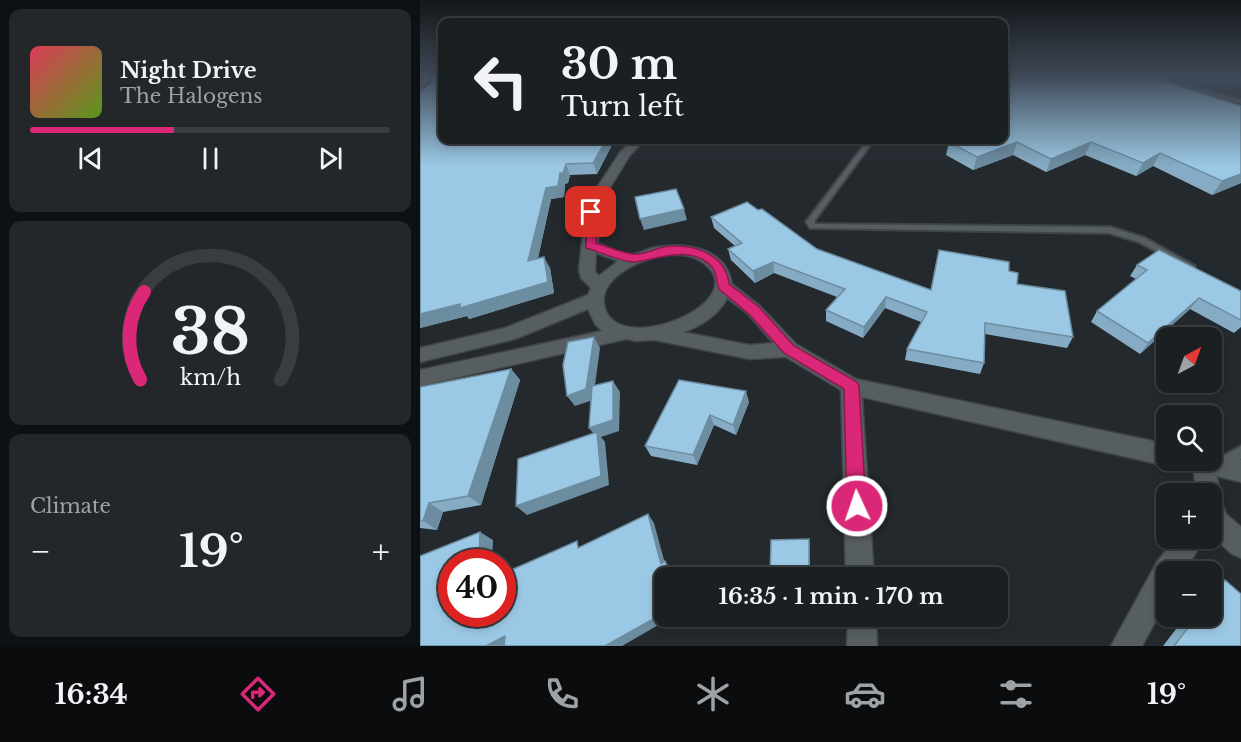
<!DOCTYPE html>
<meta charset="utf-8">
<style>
body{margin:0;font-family:"Libre Baskerville",serif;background:#23272a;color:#f1f3f6;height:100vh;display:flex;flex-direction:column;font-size:22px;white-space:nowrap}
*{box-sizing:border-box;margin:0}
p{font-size:20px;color:#9fa2a5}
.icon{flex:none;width:33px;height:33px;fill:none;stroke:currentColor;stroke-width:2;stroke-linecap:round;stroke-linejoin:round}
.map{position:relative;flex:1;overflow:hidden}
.drawer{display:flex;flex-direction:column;gap:9px;padding:9px;background:#0e1113;width:420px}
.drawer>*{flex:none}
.guide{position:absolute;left:18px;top:18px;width:570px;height:126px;border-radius:12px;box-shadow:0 3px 9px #0003,0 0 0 2px #383d40;background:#1a1f22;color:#f1f3f6;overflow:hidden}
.needle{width:39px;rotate:41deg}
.buttons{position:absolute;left:736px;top:327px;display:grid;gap:12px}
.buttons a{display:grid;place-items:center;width:66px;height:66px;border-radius:12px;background:#1a1f22;box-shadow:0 3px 9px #0003,0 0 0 2px #383d40;font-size:30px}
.speed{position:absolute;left:18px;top:549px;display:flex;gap:12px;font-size:30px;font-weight:700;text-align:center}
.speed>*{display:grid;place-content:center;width:78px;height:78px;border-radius:50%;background:#1a1f22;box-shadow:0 3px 9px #0003,0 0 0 2px #383d40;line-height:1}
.speed .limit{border:9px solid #d22;background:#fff;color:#111}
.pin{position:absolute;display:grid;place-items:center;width:51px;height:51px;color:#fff;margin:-26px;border-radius:12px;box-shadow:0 3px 9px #0006}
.me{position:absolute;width:66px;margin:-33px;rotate:357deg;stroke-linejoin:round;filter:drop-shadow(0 0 4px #0008)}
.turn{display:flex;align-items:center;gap:21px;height:126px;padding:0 24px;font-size:27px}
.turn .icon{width:78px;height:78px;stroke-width:2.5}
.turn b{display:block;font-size:42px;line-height:51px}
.big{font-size:45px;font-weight:700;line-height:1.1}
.drawer .widget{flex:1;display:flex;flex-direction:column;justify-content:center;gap:9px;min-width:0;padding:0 21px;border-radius:12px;background:#23272a}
.drawer .dial{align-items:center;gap:0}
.dial svg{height:156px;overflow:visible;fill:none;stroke:#383d40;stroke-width:7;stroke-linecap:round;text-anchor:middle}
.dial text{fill:#f1f3f6;stroke:none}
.song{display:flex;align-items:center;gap:18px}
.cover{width:72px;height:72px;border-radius:9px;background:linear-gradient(135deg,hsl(350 70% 55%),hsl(90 70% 35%))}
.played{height:6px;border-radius:3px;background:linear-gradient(90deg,#db2777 40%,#383d40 40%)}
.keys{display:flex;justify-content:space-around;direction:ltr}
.heat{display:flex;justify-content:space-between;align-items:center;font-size:33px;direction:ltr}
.trip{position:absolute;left:234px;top:567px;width:354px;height:60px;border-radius:12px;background:#1a1f22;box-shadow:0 3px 9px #0003,0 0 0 2px #383d40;font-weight:700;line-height:60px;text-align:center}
.tab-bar{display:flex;height:96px;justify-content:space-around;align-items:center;background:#0a0c0e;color:#9fa2a5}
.tab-bar .icon{width:42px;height:42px}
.tab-bar .selected{color:#db2777}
.tab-bar b{font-size:27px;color:#f1f3f6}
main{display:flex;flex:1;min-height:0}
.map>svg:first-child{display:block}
</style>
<main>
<section class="drawer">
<div class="widget">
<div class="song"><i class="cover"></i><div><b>Night Drive</b><p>The Halogens</p></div></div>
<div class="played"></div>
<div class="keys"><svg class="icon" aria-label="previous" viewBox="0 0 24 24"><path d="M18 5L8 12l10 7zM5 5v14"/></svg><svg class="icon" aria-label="pause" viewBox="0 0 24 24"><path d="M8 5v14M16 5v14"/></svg><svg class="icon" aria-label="next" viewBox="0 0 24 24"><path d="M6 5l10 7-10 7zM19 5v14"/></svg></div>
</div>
<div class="widget dial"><svg viewBox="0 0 100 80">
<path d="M14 69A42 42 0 1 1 86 69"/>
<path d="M14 69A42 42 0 0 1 16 24" stroke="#db2777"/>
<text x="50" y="56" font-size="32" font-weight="700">38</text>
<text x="50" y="72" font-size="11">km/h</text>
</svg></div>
<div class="widget"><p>Climate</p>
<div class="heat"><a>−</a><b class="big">19°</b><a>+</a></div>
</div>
</section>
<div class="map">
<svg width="821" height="646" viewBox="0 0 821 646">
<rect width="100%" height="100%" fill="#23292d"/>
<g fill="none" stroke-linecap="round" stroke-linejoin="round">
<defs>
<g id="lane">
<polygon points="724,76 731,76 821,100 821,104"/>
<polygon points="448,140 454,140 395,220 395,224 690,227 725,238 775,266 770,269 767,268 719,242 689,233 390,228 386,222"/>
<polygon points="821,446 821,459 799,472 794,471 792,466 794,461"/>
</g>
<g id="street">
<polygon points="792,459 801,494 800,498 806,514 821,527 821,558 812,554 792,536 792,494 777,494 772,460"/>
<polygon points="756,538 785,538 764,572 747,572 747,600 722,646 691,646 737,562"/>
</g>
<g id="secondary">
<path d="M213,140h12l-15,15 -30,49 -2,39c10,4 24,13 36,11 7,-1 15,-6 22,-7 32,-5 70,1 76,37l28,22 36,38 60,35 311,65v16h9l-1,2 -8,4 -305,-69 12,181h-28l-5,-188 -55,-33 -37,2 -94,-19 -19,1 -10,-2 -206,47v-16l182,-39 -7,-7 -7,-15 -73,30 -95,23v-14l85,-20 83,-33 3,-7 -10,-10 -2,-8 7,-66 35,-53zM176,253l22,8 -19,15 -4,-4zM245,255c17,-1 31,0 43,12 38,38 -84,87 -102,44 -13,-32 35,-52 59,-56zM307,298l21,16 25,29 -24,2 -66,-13c18,-5 36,-18 44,-34z"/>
<polygon points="792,454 821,460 821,482 763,468 760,460 792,460"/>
<polygon points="428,616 456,616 457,646 427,646"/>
</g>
</defs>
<use href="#lane" stroke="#3f4447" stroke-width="4"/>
<use href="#street" stroke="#3f4447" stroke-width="3"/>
<use href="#secondary" stroke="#3f4447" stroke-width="3"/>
<use href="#lane" fill="#575e62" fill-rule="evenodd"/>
<use href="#street" fill="#575e62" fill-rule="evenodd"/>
<use href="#secondary" fill="#575e62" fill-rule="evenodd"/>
</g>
<g fill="#85acc4">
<polygon points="584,76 821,183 792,195 733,166 716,176 665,155 626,172 593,155 553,170 526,155 529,142 584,140"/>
<polygon points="0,92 204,140 194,141 177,174 150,175 148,183 145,184 144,197 131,199 118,258 130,268 134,293 49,319 47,316 0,328"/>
<polygon points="338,210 397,249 511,290 589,271 597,284 653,337 647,348 565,334 564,363 560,374 485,360 487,349 501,322 465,308 443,338 406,321 406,310 417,297 354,273 335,283 311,260 308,249 315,246 294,228 291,217"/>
<polygon points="717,265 821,291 821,327 814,333 770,309 720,354 671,322 677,311 716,279 710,276"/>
<polygon points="91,369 100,380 61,505 23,512 17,530 0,528 0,387"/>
<polygon points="259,380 329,402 316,435 294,425 277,465 231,456 225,446"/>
<polygon points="805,580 821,646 743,646 766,616 792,616 792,586"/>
</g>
<g fill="#6c8ca0">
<polygon points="0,76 11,76 0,91"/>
<polygon points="186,140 204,140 194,141 177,174 173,163"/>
<polygon points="597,142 593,155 553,170 557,157"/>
<polygon points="671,142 665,155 626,172 631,159"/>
<polygon points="740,153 733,166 716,176 723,163"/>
<polygon points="146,164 150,175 148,183 145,184 144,197 131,199 115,272 108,261 126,188 140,173"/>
<polygon points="821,174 821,183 792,195 802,181"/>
<polygon points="264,209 267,220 224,230 220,219"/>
<polygon points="124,257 130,268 134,293 49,319 47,316 0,328 0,314"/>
<polygon points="353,262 354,273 335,283 333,271"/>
<polygon points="466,297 465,308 443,338 444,327"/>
<polygon points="779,298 770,309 720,354 728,343"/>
<polygon points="174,337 180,348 173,400 155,406 147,396"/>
<polygon points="91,369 100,380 61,505 48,496"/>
<polygon points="193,381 200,392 199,431 181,437 185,442 189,485 107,515 96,506 177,438 169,428"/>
<polygon points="326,391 329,402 316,435 313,425"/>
<polygon points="290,415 294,425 277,465 273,455"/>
<polygon points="9,503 23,512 17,530 3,521"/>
<polygon points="228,514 234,523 247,571 241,564"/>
<polygon points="60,532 73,540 72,562 59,562"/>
<polygon points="389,539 390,547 390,578 389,578"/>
<polygon points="245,561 251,569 254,578 250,578"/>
<polygon points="244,613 244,616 254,616 202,646 185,646"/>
<polygon points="85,636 89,646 66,646"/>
</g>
<g fill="#9bc8e4" stroke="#6c8ca0" stroke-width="1.5">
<polygon points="14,76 22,76 22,140 186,140 173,163 146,164 143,173 140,173 138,186 126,188 108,261 124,257 128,282 40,308 40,304 0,314 0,92 11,83"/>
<polygon points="584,76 727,76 821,106 821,174 802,181 740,153 723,163 671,142 631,159 597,142 557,157 529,142 536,140 584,140"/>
<polygon points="256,189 264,209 220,219 215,197"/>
<polygon points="327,202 338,210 342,209 397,249 511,290 519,250 589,262 589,271 598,273 597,284 645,291 653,337 565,323 564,363 487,349 507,312 466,297 444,327 406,310 425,289 353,262 333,271 308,249 322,243 291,217"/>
<polygon points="739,250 821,291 821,320 779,298 728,343 677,311 727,270 717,265"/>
<polygon points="174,337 166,389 147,396 143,365 148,342"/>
<polygon points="91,369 48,496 9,503 3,521 0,521 0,387"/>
<polygon points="259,380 326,391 313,425 290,415 273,455 225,446"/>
<polygon points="193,381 193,420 169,428 172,386"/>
<polygon points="177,432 181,476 96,506 98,459"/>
<polygon points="228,514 241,564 245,561 250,578 244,578 244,613 185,646 84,646 85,636 66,646 0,646 0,556 60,532 59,562 32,562 32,614 82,614 82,574 157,541 158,548"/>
<polygon points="389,539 389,578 350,578 351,540"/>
<polygon points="805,580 821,594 821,646 754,646 777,616 792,616 792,597"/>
</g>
<linearGradient id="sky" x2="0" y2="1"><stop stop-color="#131719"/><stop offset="0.46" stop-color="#3f4957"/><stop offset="1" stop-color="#3f4957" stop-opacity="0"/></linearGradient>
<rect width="821" height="166" fill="url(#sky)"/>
<path fill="#db2777" stroke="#8e194d" stroke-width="1.5" d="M171,209l5,3v31c11,4 24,9 36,11 10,2 22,-5 32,-7 27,-4 62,6 65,37l30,23 35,39 63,36 2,4 7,120 -3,6 -6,3 -7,-3 -3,-6 -3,-117 -60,-36 -35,-39 -30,-25c-3,-8 -2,-16 -7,-22 -21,-23 -53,-8 -77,-5 -11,1 -37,-11 -49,-14v-36z"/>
</svg>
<div class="buttons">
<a><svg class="needle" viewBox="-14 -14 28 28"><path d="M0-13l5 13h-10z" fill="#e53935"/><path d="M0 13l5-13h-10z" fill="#9fa2a5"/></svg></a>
<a><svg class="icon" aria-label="search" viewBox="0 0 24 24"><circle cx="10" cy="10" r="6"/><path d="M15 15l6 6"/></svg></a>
<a>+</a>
<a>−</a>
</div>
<div class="speed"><div class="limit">40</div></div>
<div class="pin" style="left:171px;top:212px;background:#d93025"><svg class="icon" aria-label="arrive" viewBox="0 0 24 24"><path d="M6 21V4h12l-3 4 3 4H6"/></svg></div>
<svg class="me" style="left:437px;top:506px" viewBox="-20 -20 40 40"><circle r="17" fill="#db2777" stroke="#fff" stroke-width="3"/><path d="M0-11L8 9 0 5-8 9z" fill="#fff"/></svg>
<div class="trip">16:35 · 1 min · 170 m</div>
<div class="guide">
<div class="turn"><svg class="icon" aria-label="left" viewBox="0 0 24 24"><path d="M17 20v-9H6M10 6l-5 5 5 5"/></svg><div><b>30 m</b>Turn left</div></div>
</div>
</div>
</main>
<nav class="tab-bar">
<b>16:34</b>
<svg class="icon selected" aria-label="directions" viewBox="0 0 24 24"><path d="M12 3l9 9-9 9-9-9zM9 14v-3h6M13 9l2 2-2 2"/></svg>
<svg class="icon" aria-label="music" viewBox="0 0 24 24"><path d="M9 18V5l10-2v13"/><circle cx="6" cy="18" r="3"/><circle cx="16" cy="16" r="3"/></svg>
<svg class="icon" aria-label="phone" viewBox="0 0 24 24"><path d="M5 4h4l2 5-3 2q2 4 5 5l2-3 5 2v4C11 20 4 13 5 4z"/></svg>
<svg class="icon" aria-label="climate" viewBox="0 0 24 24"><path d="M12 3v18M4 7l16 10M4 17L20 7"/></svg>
<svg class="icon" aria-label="car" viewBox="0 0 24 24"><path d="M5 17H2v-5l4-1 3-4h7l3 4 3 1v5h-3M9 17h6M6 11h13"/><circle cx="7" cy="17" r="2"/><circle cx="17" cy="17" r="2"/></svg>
<svg class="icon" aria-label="filters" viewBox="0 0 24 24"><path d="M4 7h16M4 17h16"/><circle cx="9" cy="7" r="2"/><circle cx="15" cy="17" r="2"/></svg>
<b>19°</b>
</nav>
